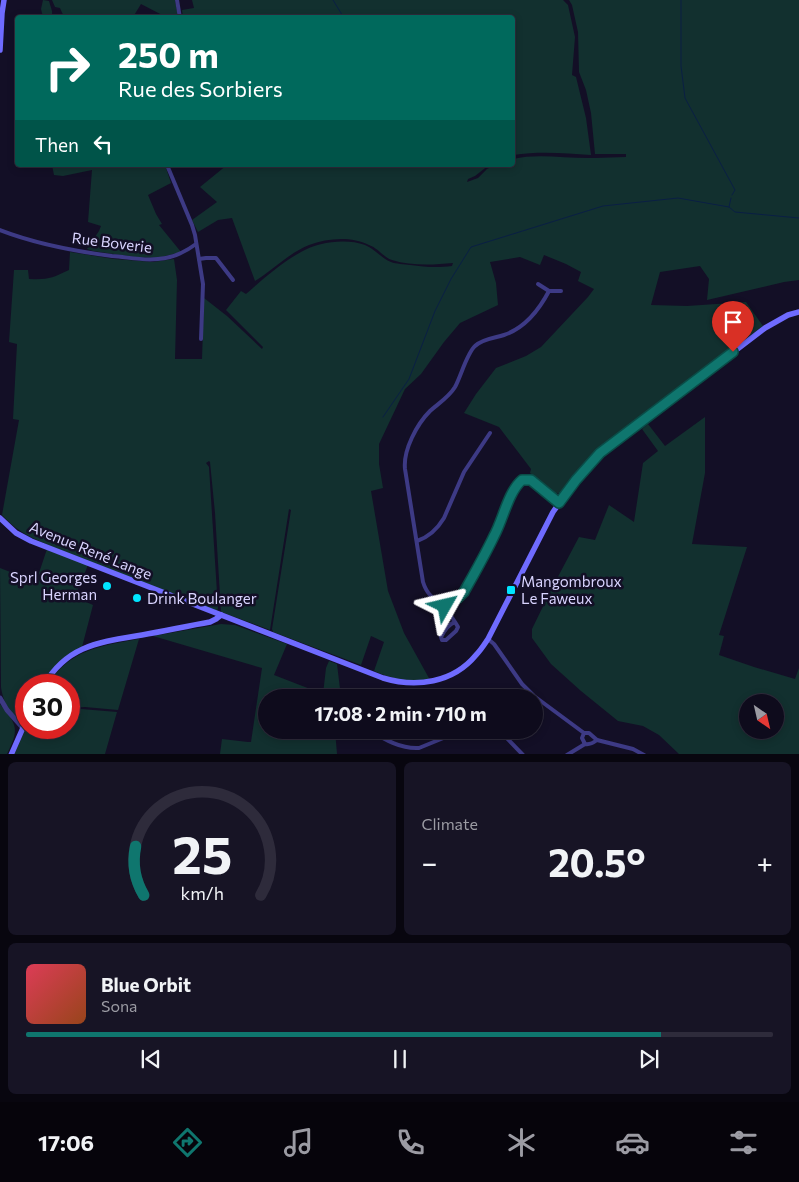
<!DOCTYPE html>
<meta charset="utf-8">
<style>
body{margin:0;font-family:Commissioner,sans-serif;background:#171425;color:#f1f3f6;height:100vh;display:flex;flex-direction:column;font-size:19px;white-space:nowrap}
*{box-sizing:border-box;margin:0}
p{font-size:16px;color:#9b9ba3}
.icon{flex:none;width:28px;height:28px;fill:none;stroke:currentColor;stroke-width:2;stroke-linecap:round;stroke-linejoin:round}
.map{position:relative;height:754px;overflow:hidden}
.details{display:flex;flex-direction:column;gap:8px;padding:8px;background:#08060f;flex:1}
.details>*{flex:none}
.guide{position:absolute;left:15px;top:15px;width:500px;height:152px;border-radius:5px;box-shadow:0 2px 8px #0003,0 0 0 1px #2e2b3b;background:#00695c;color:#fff;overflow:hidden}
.needle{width:32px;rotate:146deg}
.controls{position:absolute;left:739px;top:694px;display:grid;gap:10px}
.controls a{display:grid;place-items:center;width:45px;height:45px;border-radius:50%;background:#0e0b1c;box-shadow:0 2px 8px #0003,0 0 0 1px #2e2b3b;font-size:25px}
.speed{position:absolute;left:15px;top:674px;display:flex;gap:10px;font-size:25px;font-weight:700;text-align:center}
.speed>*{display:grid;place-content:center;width:65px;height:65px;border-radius:50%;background:#0e0b1c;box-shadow:0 2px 8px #0003,0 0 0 1px #2e2b3b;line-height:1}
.speed .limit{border:8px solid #d22;background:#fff;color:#111}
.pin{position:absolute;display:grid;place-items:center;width:42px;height:42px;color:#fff;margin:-51px -21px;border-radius:50% 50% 50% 0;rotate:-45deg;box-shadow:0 0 5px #0007}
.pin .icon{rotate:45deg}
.me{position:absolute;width:55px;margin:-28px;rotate:53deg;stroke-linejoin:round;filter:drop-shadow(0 0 4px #0008)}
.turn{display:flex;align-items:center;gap:18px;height:105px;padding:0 20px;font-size:22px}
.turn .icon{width:65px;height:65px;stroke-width:2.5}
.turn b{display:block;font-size:35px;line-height:42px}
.then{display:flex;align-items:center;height:48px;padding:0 20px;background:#0003;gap:10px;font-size:19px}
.big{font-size:38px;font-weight:700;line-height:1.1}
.details .card{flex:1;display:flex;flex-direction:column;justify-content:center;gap:8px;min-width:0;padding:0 18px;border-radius:8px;background:#171425}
.details .dial{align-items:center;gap:0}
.dial svg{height:130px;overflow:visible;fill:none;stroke:#2e2b3b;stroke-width:7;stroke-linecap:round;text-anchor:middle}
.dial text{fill:#f1f3f6;stroke:none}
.song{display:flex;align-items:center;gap:15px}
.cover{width:60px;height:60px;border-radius:8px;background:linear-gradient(135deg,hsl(350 70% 55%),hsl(20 70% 35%))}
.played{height:5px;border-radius:2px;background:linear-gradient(90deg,#0f766e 85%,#2e2b3b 85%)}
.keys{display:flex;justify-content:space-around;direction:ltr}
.heat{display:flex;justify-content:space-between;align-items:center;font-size:28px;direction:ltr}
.details .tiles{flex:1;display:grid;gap:8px;grid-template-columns:1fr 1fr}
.card:last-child{grid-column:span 2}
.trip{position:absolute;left:258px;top:689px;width:285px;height:50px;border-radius:25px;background:#0e0b1c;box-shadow:0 2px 8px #0003,0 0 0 1px #2e2b3b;font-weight:700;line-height:50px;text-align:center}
.tab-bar{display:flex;height:80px;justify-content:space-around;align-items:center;background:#06040b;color:#9b9ba3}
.tab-bar .icon{width:35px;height:35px}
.tab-bar .selected{color:#0f766e}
.tab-bar b{font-size:22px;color:#f1f3f6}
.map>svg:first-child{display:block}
</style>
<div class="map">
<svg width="799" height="755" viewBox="0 0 799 755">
<rect width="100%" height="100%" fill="#130f26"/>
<g fill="#12302f" fill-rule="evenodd">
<polygon points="43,0 49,1 52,11 52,17 43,17 41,9"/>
<polygon points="52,0 175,0 178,17 166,17 141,4 133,17 64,17 60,8 55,7"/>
<path d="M192,0h371l5,5 7,32 -3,38 4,2 10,41 5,37c-26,-2 -52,-4 -78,0l-1,-137 -329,-1 -1,-7 12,-2z"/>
<path d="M569,0h230v280l-15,2 -77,18 2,-21 -9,-13 -40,6 -9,33 36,1 59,-4 17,24 -172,130 -31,37 -6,1 -24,-21 1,-4 -32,-42 -35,-14 12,-19 20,-26 30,-12 15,-9 47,-50 6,-8 -16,-8 3,-9 -15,-8 -22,-9 -4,10 -20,-8 -30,5 6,21 2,22 -38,18 -16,19 -23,32 -16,15 -26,55v20l4,24 -12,3 17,100 16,42 26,47c-24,2 -34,0 -56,-9l10,-29 -13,-6 -10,29 -88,-33 -1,-3 19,-119 -2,-1 -19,121 -49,-18 -6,-99 -5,-51 -1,-1 -3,2 3,4 9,141 -1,3 -169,-66c-20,-9 -30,-13 -46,-30l17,-95 -6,-1 4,-75 -8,-2 5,-72h14l1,9c19,1 23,-1 40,-9l1,-18 44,7 39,3 21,-3 3,21 -2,79h27l2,-61 23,18 35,33 1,-2 -37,-37 15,-19 5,3c17,-15 35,-31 55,-42 17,-10 45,-14 64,-7 10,4 16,13 26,17 5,2 13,2 19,3 15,2 27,3 42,1l1,-3c-20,2 -42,3 -61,-3 -9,-3 -14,-12 -23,-15 -18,-9 -41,-7 -60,0 -20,8 -36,25 -54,36l-23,-63 -14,2 -20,12 -6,-12 25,-18 -17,-15 27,-22h262l-14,11 -7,3 -1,3 11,-4 9,-9 8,-4h17l1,-6c26,-6 54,0 82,-1 10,0 20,-1 31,-1v-3h-31l-4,-41 -5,-23 -7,-18 -1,-40 -6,-27z"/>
<polygon points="52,165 165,165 171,183 148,195 156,214 162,224 159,225 181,252 158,258 135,257 93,251 87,249 99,231 101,226 88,222 92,170 63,176 54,175"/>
<path d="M705,417v56l-13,71 55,3 -28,88 5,1 -5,19 35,12 41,12 4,-11v86h-120l-20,-19 -16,-9 -25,-5 -37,-30 -30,-27 -19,-26v-9l20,-41 27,-51 16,3 14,-35 25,17 9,-59 15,-12 -16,-22 6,-5 17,22zM775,702v28h-27v-28z"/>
<path d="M47,549l41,16 -13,32 18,8 -11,42 -40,38h-16v31c-14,11 -24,-19 -25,-29l-1,-119 36,14z"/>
<polygon points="221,624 235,625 287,644 274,675 323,694 326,668 329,661 337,664 341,697 266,698 266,730 335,730 337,754 220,754 222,739 248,742 251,742 262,668 153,636"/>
<path d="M139,639l-21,71 -33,-3 -16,1v-23h-22c24,-36 53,-39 92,-46z"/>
<path d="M0,704c18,22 19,25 7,50h-7z"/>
<polygon points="81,709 117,712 105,754 14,755 26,728 69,728 69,710"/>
</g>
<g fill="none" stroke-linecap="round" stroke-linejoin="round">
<g stroke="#0a1f44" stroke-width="1">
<polyline points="333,0 344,18"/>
<polyline points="681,0 681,66 685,98 735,190 732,195"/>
<polyline points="729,207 731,198"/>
<polyline points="383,417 409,379 435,311 451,279 471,247 603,206 678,198 729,207 735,212 799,218"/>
</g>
<g stroke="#3d3a85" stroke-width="4">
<polyline points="177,0 180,18"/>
<polyline points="167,165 192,225 195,235 203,284 201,339"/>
<path d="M0,230c36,14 74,21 112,26 15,1 31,5 46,3 15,-1 26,-6 38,-15"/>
<polyline points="199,259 206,258 216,258 233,280"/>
<polyline points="538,284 549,291 561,291"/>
<path d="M549,291c-10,19 -24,37 -45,44 -9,3 -22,4 -29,11 -8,7 -14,30 -20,41 -6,10 -16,16 -25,24 -13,13 -27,39 -25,58l18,113c7,22 25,25 41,10 10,-18 21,-37 30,-56 9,-16 14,-44 28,-56h9l28,23"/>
<path d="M417,541c12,-4 21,-13 27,-23l20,-46 26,-39"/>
<path d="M444,602l1,5 10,15c-6,2 -11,9 -14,15l1,3h4l10,-9 2,-4 -3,-5"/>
<path d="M488,639l6,5 28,40 12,12 50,37h5l8,7c-4,3 -8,5 -12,4l-3,-6 2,-5"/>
<path d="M370,730c15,10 31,19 49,18l44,-18"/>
<polyline points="497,730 502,733 523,755"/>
<polyline points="597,740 633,749 644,755"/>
<polyline points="567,755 585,744"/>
</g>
<polyline stroke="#3d3a85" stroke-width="5" points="0,698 7,710 23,728"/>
<g stroke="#6f6bff" stroke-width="5.5">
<polyline points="0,50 2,13 4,0"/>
<path d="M0,518l16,15 15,8 352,137c33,10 70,5 93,-23 5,-5 8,-10 12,-16l65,-127 23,-32 17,-20 29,-23 143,-109 23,-13 11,-3"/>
<path d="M44,685c23,-40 56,-43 98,-50 23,-4 45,-9 68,-13l6,-3 5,-4"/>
<polyline points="11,755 26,721"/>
</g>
</g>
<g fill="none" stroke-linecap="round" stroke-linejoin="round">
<defs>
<path id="route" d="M445,606l-1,-4 14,-4 6,-6c10,-18 21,-37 30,-56 9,-16 14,-44 28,-56h9l28,23 17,-23 24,-27 133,-101"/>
</defs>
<use href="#route" stroke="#0a4d48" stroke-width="12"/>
<use href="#route" stroke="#0f766e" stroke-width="9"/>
</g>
<g fill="#00e5ff" stroke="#130f26" stroke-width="2">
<circle cx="107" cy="586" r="5"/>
<rect x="506" y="585" width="10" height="10" rx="2.5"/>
<circle cx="137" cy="598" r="5"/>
</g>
<g text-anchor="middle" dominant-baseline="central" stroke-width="5" stroke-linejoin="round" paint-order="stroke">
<g font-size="15" fill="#d9d4ff" stroke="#130f26">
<text transform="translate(112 242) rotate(7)">Rue Boverie</text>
<text transform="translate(91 550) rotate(22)">Avenue René Lange</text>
</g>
<g font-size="15" fill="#d9d4ff" stroke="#130f26" text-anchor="start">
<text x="97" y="577" text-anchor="end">Sprl Georges<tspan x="97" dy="17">Herman</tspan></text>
<text x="521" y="581">Mangombroux<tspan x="521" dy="17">Le Faweux</tspan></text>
<text x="147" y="598">Drink Boulanger</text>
</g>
</g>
</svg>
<div class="controls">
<a><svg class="needle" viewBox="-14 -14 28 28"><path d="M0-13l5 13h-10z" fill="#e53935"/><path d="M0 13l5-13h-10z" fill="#9b9ba3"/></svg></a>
</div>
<div class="speed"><div class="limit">30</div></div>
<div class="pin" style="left:733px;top:352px;background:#d93025"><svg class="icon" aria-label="arrive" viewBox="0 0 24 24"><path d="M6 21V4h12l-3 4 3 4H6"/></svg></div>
<svg class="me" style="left:445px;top:606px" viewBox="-20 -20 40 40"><path d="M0-17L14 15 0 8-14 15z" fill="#0f766e" stroke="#fff" stroke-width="4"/></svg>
<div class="trip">17:08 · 2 min · 710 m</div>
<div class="guide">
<div class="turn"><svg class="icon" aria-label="right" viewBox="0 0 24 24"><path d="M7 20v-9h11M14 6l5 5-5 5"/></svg><div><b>250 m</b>Rue des Sorbiers</div></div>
<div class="then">Then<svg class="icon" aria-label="left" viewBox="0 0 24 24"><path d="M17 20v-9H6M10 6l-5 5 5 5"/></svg></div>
</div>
</div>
<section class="details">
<div class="tiles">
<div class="card dial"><svg viewBox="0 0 100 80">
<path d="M14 69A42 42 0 1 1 86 69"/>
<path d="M14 69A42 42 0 0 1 9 39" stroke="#0f766e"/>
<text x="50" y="56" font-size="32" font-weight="700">25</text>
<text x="50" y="72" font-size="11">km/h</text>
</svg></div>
<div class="card"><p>Climate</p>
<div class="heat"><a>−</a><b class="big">20.5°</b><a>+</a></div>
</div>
<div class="card">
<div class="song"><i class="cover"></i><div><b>Blue Orbit</b><p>Sona</p></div></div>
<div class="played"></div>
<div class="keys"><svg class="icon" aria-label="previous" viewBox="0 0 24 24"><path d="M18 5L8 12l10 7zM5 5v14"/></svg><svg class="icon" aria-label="pause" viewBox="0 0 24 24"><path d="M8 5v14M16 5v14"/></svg><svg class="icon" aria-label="next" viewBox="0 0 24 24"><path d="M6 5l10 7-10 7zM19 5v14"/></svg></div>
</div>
</div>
</section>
<nav class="tab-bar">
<b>17:06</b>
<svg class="icon selected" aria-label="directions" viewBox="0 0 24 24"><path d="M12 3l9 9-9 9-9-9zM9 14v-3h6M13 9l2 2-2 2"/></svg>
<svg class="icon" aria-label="music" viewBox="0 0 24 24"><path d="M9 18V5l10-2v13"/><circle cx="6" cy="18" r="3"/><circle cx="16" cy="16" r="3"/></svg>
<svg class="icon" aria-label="phone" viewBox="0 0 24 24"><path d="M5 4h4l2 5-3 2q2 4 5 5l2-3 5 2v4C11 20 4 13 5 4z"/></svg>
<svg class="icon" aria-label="climate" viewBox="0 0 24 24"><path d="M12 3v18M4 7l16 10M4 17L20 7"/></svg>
<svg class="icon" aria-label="car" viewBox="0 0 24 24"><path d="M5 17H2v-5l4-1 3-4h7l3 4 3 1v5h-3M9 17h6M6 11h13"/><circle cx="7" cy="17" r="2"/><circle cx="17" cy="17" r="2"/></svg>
<svg class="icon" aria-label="filters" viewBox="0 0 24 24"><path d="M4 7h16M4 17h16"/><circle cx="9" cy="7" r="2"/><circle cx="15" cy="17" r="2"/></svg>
</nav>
